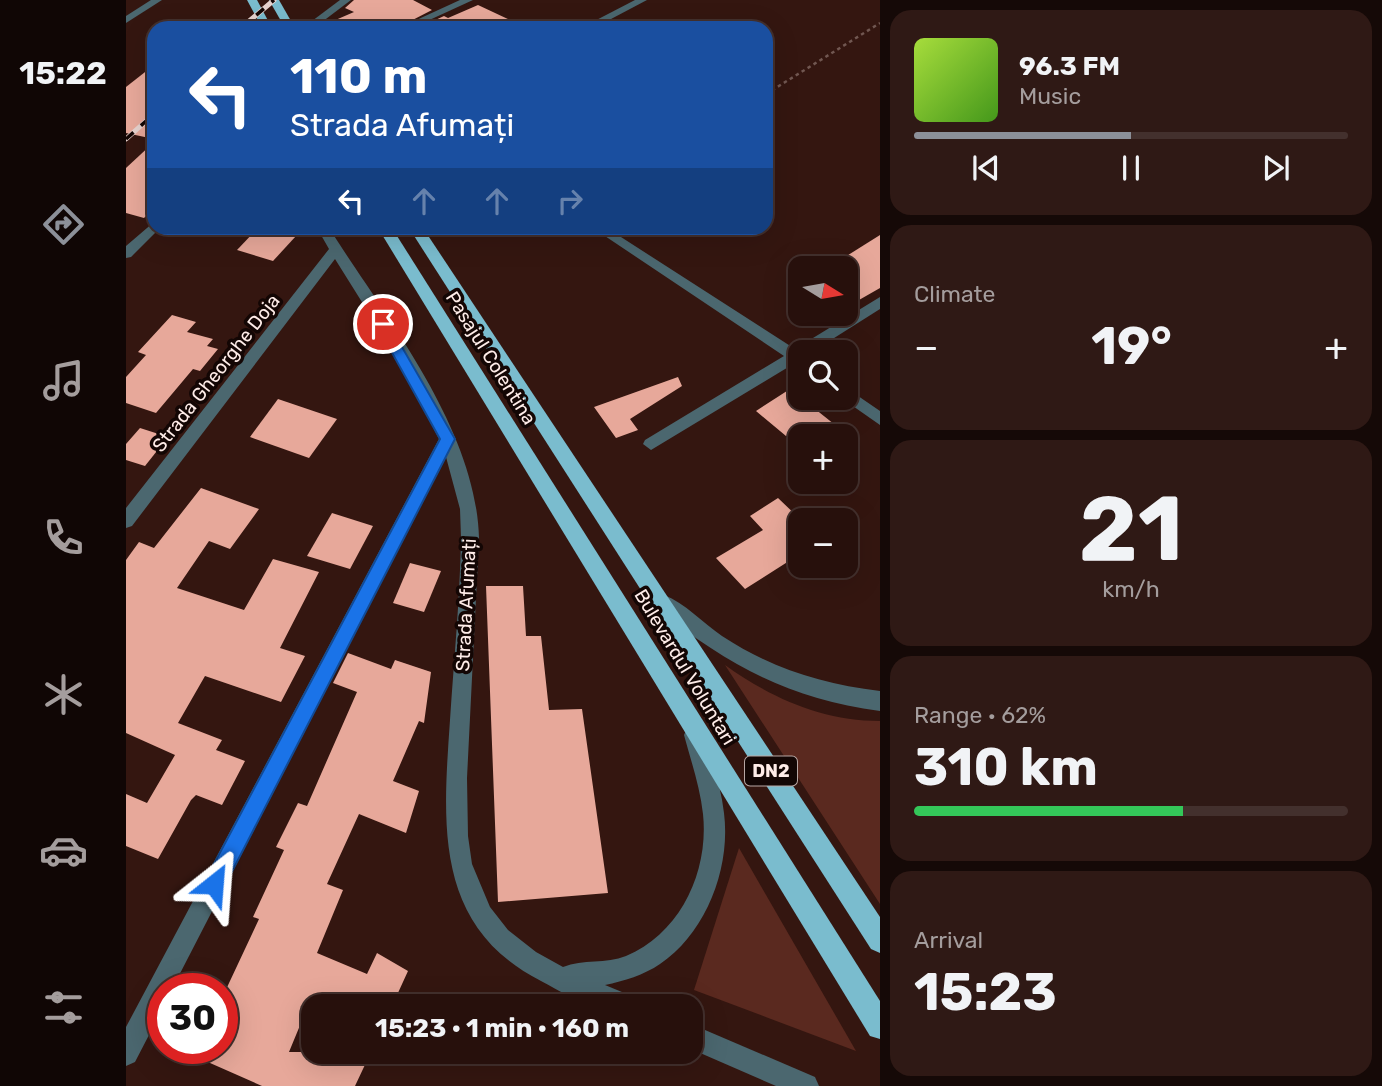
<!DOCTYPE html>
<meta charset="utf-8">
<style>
body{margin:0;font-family:Rubik,sans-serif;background:#2f1915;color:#f1f3f6;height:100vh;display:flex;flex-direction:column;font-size:26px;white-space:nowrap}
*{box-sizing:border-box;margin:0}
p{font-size:23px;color:#a49d9d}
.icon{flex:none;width:38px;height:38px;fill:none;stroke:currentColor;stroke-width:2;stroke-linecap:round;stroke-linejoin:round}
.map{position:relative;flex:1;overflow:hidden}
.details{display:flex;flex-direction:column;gap:10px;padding:10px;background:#150907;width:502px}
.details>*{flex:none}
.banner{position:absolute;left:21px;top:21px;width:626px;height:214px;border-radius:21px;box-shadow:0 7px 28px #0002,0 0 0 2px #43302d;background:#1a4fa0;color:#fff;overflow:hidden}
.needle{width:46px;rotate:101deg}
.controls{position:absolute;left:662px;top:256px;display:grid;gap:14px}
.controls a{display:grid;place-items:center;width:70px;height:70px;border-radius:14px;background:#27100c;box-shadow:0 7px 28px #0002,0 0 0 2px #43302d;font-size:35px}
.speed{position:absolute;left:21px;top:973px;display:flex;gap:14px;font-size:35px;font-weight:700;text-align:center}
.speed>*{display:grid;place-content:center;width:91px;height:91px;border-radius:50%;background:#27100c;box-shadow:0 7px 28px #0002,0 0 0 2px #43302d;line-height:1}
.speed .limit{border:10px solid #d22;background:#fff;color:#111}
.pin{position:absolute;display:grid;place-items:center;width:60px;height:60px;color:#fff;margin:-30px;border:4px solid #fff;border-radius:50%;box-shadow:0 2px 7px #0007}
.me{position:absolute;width:77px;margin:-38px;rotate:28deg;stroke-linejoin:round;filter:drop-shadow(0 0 5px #0008)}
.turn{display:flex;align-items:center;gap:24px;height:147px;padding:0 28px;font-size:32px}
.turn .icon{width:91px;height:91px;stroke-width:2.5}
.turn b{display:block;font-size:49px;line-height:60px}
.lanes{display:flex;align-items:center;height:66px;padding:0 28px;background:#0003;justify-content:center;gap:35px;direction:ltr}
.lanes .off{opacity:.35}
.big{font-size:52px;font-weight:700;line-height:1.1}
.details .widget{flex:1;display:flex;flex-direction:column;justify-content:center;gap:10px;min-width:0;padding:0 24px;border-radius:21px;background:#2f1915}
.details .dial{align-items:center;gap:0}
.dial b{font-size:91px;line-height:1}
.song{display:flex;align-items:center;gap:21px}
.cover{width:84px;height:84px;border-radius:10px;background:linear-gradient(135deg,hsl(80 70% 55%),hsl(100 70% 35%))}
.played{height:7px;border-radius:4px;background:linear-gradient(90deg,#8c9099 50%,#43302d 50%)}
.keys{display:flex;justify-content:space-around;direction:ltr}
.heat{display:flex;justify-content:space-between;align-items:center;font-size:38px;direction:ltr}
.charge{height:10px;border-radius:5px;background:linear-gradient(90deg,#34c759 62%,#43302d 0)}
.trip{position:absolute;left:175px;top:994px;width:402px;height:70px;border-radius:21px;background:#27100c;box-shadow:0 7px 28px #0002,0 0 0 2px #43302d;font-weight:700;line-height:70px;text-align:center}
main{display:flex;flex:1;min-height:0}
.tab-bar{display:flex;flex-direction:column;width:126px;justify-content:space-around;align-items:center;background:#100605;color:#a49d9d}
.tab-bar .icon{width:49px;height:49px}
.tab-bar .active{color:#8c9099}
.tab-bar b{font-size:32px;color:#f1f3f6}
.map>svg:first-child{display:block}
</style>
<main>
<nav class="tab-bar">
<b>15:22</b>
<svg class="icon active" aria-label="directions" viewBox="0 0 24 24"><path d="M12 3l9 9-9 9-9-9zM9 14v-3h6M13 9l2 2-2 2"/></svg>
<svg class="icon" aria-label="music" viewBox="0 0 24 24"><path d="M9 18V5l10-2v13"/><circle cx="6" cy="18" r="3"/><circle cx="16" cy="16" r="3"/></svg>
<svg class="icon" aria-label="phone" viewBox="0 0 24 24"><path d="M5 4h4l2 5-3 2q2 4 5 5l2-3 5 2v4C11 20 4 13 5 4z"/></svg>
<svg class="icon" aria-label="climate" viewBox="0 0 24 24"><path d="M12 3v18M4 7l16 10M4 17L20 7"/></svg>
<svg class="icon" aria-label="car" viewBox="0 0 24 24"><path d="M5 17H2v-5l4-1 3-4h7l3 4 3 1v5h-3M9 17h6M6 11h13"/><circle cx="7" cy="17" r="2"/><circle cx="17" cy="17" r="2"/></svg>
<svg class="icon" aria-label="filters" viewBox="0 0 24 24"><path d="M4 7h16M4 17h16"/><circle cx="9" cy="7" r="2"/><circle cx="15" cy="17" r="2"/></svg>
</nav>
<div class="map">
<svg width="754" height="1086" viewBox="0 0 754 1086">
<rect width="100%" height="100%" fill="#341610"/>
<g fill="#5a291f">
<path d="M599,665c46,33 97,56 155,56v183z"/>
<polygon points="613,848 730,1051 568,990"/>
</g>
<g fill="#e7a89a">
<polygon points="228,0 287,0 306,10 271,28 191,28 228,12 219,8"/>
<polygon points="352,5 401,28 292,28 318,16 322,18"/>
<polygon points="28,65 28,139 0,133 0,87"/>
<polygon points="28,142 28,208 18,218 0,213 0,168"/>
<polygon points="132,228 139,228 170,236 147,261 111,250"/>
<polygon points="754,235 754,288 719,308 719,257"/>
<polygon points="46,315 70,322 61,332 87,339 81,346 92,349 74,371 67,369 30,413 0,403 0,377 20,355 12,352"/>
<polygon points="552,377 556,386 504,419 512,430 490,438 468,407"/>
<polygon points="664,389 674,397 723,436 660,436 630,411"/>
<polygon points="152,399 211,419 183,458 124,437"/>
<polygon points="14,428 42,437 19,466 0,460 0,444"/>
<polygon points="75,488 133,509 104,549 83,541 51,588 118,610 147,559 193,572 154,648 179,656 155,702 79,676 52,723 96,740 90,750 119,761 96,805 70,795 65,800 32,859 0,846 0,794 21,803 49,755 0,733 0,560 13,542 28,548"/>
<polygon points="652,498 674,519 674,554 619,589 590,558 637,530 624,516"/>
<polygon points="206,513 247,526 224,569 181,556"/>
<polygon points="284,563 315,571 298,612 267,603"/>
<polygon points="360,586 397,586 400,636 415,636 423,710 456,709 482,893 372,902"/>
<polygon points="222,653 265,669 269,660 305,672 298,723 293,721 267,781 293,791 280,833 233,814 201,884 217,890 191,953 241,974 251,953 282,971 266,1006 182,1006 163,1052 245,1052 229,1086 136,1086 50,1048 96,1048 96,998 133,919 127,917 158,850 150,847 172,803 181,806 231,692 207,683"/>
</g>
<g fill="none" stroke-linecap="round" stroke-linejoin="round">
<polyline stroke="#715751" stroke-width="2.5" stroke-dasharray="3.5 3.5" stroke-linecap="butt" points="640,94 754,23"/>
<g fill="#4b676f" fill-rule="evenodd">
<polygon points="25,0 36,0 0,23 0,16"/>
<polygon points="214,0 225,0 192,25 186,25 186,21"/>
<polygon points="334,0 347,0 286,28 273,28"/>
<polygon points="509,0 521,0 468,28 455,28"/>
<polygon points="28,222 28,228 33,229 5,257 0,258 0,246"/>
<path d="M191,228h12c57,90 147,200 150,310l-12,240 1,58 4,28 18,43 18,23 28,22 27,15c20,-8 43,-3 63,-11 55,-23 83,-85 77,-142 -3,-27 -12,-53 -19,-79l3,-7 7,-3 7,3 3,7c8,26 17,51 20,78 7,55 -18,120 -64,151 -16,11 -36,17 -55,21l29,12 3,9c-12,0 -25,1 -37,0 -19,-1 -42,-16 -59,-25 -108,-55 -98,-158 -91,-261 4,-61 10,-121 11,-182l-1,-29 -14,-52 -274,532h-9v19l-28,54 -9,4v-39l313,-588 -37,-73 -67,-107 -203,267 -6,2v-20l203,-259z"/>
<polygon points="467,228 481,228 669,349 754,297 754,309 686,352 674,352 674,364 669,363 525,450 517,444 519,440 658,356"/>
<polygon points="719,387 754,411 754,425 714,397 719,397"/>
<path d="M538,595c21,8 39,28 58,41 49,32 99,48 158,55v20c-91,-12 -152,-46 -223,-102l-2,-6 2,-6z"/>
<polygon points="565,1024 689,1077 693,1086 650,1086 565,1049"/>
</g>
<g fill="#7abcce" fill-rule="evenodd">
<polygon points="121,0 131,0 146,28 136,28"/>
<polygon points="143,0 153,0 169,28 159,28"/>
<polygon points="252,228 266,228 754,1001 754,1039 744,1036"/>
<polygon points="283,228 297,228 754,917 754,953 745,949"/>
</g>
<defs>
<g id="rail">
<polyline points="115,28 148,0"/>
<polyline points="0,139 28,114"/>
</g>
</defs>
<use href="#rail" stroke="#e6d2ce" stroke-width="5"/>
<use href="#rail" stroke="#130604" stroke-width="3.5" stroke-dasharray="10" stroke-linecap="butt"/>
</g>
<polygon fill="#1a73e8" stroke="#114b97" stroke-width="2" points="257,320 261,321 329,439 96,891 88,894 81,891 78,884 81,877 314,439 250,324"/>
<g text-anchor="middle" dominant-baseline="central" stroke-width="7" stroke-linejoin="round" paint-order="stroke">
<rect fill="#130604" stroke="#b8a7a4" stroke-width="2" x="619" y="756.5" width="52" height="29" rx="5"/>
<g font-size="18" font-weight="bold" fill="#feece8">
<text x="645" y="771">DN2</text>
</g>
<g font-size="19" fill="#feece8" stroke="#130604">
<text transform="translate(365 358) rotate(58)">Pasajul Colentina</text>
<text transform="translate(90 373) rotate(-52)">Strada Gheorghe Doja</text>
<text transform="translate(340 605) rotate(-87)">Strada Afumați</text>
<text transform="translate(559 667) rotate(59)">Bulevardul Voluntari</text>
</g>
</g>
</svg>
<div class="controls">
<a><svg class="needle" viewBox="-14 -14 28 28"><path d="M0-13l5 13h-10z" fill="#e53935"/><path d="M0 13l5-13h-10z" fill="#a49d9d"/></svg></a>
<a><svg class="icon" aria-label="search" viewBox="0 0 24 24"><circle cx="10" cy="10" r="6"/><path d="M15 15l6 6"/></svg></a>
<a>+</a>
<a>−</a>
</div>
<div class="speed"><div class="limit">30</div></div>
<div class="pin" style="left:257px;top:324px;background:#d93025"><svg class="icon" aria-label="arrive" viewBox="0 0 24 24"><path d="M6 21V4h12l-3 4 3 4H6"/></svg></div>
<svg class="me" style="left:88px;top:884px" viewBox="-20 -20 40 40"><path d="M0-17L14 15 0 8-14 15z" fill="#1a73e8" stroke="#fff" stroke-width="4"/></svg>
<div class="trip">15:23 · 1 min · 160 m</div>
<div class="banner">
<div class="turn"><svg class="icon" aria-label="left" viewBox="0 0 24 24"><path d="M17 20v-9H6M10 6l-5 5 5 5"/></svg><div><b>110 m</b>Strada Afumați</div></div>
<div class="lanes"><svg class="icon" aria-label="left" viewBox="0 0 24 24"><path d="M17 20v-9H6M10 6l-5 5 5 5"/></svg><svg class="icon off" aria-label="ahead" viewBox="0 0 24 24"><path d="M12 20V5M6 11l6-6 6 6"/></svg><svg class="icon off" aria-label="ahead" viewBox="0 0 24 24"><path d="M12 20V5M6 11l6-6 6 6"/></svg><svg class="icon off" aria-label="right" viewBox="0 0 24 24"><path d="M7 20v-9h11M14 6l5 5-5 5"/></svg></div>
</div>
</div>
<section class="details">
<div class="widget">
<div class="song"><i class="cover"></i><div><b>96.3 FM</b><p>Music</p></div></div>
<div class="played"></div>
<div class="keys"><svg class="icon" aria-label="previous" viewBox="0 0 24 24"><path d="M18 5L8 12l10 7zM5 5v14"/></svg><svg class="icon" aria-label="pause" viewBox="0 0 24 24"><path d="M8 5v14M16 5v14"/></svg><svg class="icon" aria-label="next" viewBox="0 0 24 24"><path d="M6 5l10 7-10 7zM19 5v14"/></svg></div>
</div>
<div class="widget"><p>Climate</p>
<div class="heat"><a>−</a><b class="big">19°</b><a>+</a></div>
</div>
<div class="widget dial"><b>21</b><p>km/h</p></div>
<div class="widget"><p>Range · 62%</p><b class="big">310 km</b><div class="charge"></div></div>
<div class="widget"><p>Arrival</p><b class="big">15:23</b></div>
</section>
</main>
